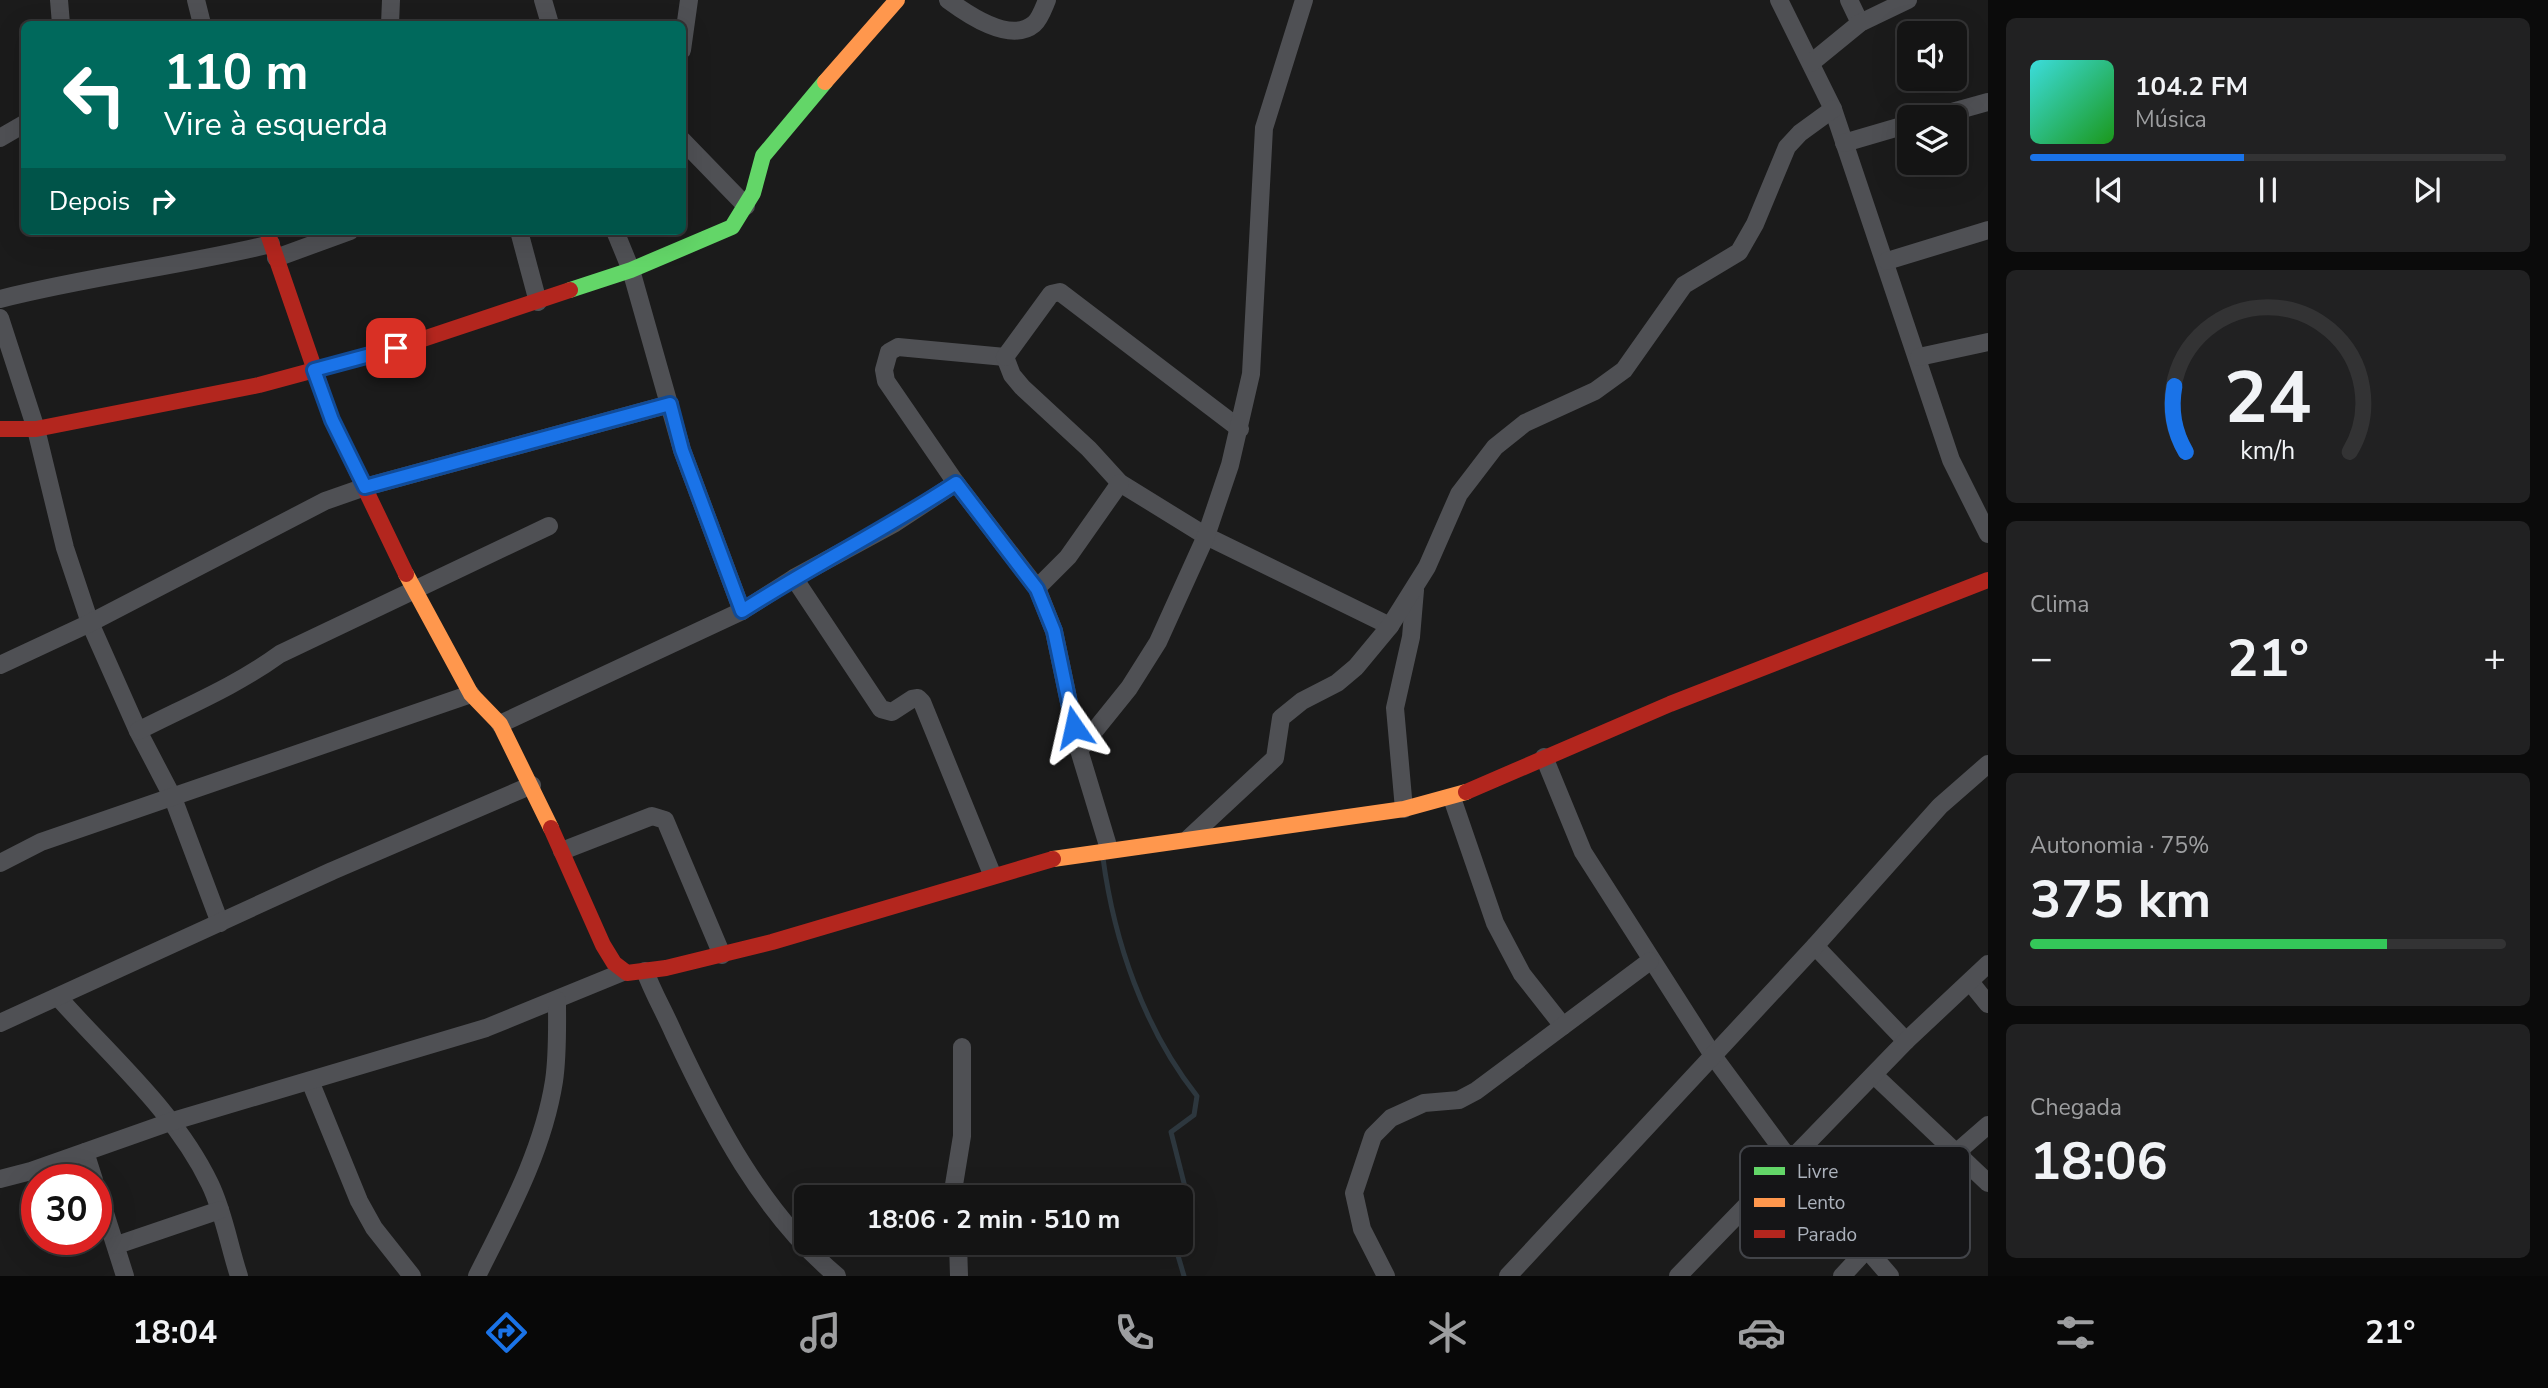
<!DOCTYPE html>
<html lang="pt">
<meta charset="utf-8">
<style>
body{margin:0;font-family:"Nunito Sans",sans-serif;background:#212122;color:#f1f3f6;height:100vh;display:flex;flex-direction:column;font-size:26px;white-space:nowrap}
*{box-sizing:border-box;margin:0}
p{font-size:23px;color:#9d9ea0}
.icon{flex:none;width:38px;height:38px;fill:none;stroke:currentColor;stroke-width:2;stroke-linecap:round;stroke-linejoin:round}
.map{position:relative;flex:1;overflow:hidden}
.side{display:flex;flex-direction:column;gap:18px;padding:18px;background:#0b0b0b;width:560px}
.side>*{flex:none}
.guide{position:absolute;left:21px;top:21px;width:665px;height:214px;border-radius:10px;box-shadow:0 7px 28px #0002,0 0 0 2px #333334;background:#00695c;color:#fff;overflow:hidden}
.tools{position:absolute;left:1897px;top:21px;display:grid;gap:14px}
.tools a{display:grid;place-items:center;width:70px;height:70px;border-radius:10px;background:#141414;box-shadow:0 7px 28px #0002,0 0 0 2px #333334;font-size:35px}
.speed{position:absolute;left:21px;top:1164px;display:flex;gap:14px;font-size:35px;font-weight:700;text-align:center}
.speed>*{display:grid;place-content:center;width:91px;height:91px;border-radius:50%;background:#141414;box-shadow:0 7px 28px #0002,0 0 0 2px #333334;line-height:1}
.speed .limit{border:10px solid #d22;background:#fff;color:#111}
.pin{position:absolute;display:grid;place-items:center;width:60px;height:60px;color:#fff;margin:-30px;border-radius:14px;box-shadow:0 4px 10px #0006}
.me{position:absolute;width:77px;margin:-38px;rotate:349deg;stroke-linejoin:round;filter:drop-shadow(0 0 5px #0008)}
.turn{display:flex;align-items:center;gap:24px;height:147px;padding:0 28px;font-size:32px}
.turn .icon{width:91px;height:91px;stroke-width:2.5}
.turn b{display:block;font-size:49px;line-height:60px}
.then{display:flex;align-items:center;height:66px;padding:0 28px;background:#0003;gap:14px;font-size:26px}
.big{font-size:52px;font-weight:700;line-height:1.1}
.side .widget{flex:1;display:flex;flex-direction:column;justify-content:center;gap:10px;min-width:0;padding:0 24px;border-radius:10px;background:#212122}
.side .dial{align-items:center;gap:0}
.dial svg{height:182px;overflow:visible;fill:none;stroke:#333334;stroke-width:7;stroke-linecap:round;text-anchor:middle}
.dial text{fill:#f1f3f6;stroke:none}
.song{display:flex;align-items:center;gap:21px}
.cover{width:84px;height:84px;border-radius:10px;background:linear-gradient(135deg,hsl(180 70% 55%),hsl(120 70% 35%))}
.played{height:7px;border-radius:4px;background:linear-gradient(90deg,#1a73e8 45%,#333334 45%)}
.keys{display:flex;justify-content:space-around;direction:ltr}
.heat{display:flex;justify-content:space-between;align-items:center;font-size:38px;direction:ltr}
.charge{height:10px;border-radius:5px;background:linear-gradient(90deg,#34c759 75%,#333334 0)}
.trip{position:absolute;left:794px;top:1185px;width:399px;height:70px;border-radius:10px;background:#141414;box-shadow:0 7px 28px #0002,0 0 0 2px #333334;font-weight:700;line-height:70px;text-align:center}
.menu{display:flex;height:112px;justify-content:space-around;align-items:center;background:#080808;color:#9d9ea0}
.menu .icon{width:49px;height:49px}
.menu .active{color:#1a73e8}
.menu b{font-size:32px;color:#f1f3f6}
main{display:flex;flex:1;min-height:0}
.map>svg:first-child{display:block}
</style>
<main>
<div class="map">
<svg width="1988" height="1276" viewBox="0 0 1988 1276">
<rect width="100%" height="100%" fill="#1b1b1b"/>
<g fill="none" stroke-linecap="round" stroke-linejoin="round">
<g stroke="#2d373e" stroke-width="5">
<path d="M1103,858c11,83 41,171 94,238l-3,19 -23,17 15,59 -5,10"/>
<polyline points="1174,1242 1184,1276"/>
</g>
<g stroke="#4f5054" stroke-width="18">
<polyline points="59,0 61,24"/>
<polyline points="196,0 202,24"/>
<polyline points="543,0 550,24"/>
<path d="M948,0c19,14 62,44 86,24 6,-5 10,-17 13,-24"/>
<polyline points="1779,0 1833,109 1951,460 1988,534"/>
<polyline points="1849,0 1860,23"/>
<polyline points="390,24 391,0"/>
<polyline points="682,50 689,0"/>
<polyline points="1811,63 1860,23 1908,0"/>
<polyline points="1934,117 1988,102"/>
<polyline points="0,138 24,124"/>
<polyline points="682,140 746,206"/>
<polyline points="1844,143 1909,124"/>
<polyline points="519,231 538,302"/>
<polyline points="615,231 631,270 682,450 742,611"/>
<polyline points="276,258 350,231"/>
<polyline points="1887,261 1988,230"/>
<path d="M0,299c90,-23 181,-33 271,-55"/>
<polyline points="0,318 36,429 65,548 90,623 138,731 173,798 220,923"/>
<polyline points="1005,357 898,347 889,352 884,370 886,381 956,483 1037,588 1054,631 1079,750 1109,849"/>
<polyline points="1005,357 1012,375 1022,387 1089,449 1120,483 1206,536 1390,626"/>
<polyline points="1005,357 1051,294 1060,292 1240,429"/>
<polyline points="1919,357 1988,342"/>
<polyline points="794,578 881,709 892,712 912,699 918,698 922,702 992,874"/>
<polyline points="1037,588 1068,557 1120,483"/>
<polyline points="0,665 90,623 325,501 365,487 670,404"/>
<polyline points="500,724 742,611 794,578 895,523 956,483"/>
<path d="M138,731c49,-25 98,-45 142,-77l269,-128"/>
<polyline points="1079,750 1129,688 1158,642 1206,536 1230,465 1251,374 1264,128 1304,0"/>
<polyline points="1544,757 1583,852 1714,1057 1790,1160 1890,1276"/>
<polyline points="1452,798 1495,923 1522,974 1563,1026"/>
<polyline points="1404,809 1395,708 1411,637 1415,590"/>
<polyline points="1189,838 1275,758 1281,718 1302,701 1337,683 1356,667 1390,626 1427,567 1459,494 1495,447 1525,423 1595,391 1624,370 1684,285 1739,252 1755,224 1787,147 1800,133 1833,109"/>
<polyline points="562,851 652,816 665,820 722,955"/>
<polyline points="0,863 41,842 471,694"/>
<polyline points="1815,946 1906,1041"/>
<path d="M645,971c8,22 20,42 29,63 41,88 88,179 163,242"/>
<polyline points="1971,983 1988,1004"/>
<path d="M58,997c52,59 117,114 152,187 14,29 19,62 29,92"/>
<polyline points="0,1023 332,871 532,785"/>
<polyline points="1874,1075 1988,1183"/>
<polyline points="310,1081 359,1201 374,1228 412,1276"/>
<polyline points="85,1152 94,1180"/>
<polyline points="0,1179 31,1171 170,1122 486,1028 623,972"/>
<polyline points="96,1185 125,1276"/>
<polyline points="952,1197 962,1136 962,1047"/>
<polyline points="958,1242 959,1276"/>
<polyline points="117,1245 220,1210"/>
<path d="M477,1276c31,-62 66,-125 77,-195 4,-27 3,-54 3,-81"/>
<polyline points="1386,1276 1362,1229 1354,1193 1373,1136 1391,1118 1424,1103 1459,1100 1476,1091 1650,961"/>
<polyline points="1508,1276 1815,946 1940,806 1988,764"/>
<polyline points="1678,1276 1906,1041 1988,964"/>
<polyline points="1842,1276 1957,1152 1988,1125"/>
</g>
<polyline stroke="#63d668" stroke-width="16" points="570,290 631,270 732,227 753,193 763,156 825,82"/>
<g stroke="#ff974d" stroke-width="16">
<polyline points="825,82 897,0"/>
<polyline points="406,574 471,694 500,724 551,828"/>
<polyline points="1053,859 1404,809 1466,792"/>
</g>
<g stroke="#b3261e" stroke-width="16">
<polyline points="267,231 332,420 406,574"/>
<polyline points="0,429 36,429 259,385 396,348 570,290"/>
<polyline points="1466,792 1670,704 1988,580"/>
<polyline points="551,828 603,945 614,963 627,973 666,968 772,942 1053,859"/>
</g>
</g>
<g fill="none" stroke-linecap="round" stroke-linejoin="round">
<defs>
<path id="route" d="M396,348l-82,22 18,50 33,67 305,-83 12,46 60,161c70,-45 144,-82 214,-128l81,106 17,42 20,96"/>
</defs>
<use href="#route" stroke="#114b97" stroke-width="18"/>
<use href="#route" stroke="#1a73e8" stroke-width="12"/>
</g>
<rect x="1740" y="1146" width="230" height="112" rx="10" fill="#151517" stroke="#424449" stroke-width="2"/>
<rect x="1754" y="1167" width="31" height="8" fill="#63d668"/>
<rect x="1754" y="1198" width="31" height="9" fill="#ff974d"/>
<rect x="1754" y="1230" width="31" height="8" fill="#b3261e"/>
<g font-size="19" fill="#acb2bc">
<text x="1797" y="1178">Livre</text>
<text x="1797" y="1209">Lento</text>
<text x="1797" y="1241">Parado</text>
</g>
</svg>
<div class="tools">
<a><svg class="icon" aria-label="sound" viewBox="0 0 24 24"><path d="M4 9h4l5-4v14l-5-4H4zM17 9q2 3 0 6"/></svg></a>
<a><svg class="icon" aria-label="layers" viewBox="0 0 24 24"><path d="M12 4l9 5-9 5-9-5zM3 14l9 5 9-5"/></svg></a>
</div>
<div class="speed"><div class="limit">30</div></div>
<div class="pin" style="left:396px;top:348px;background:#d93025"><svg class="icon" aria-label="arrive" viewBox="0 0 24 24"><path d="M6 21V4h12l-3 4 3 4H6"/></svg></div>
<svg class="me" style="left:1074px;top:727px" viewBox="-20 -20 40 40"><path d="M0-17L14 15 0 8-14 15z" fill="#1a73e8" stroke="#fff" stroke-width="4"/></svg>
<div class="trip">18:06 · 2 min · 510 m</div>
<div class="guide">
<div class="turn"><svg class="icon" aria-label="left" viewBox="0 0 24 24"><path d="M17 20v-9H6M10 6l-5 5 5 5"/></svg><div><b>110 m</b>Vire à esquerda</div></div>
<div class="then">Depois<svg class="icon" aria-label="right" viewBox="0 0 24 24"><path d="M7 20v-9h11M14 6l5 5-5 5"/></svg></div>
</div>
</div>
<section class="side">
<div class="widget">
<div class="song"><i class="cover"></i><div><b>104.2 FM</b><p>Música</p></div></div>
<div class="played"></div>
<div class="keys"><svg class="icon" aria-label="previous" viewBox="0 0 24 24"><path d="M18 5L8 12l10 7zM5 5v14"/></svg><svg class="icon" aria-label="pause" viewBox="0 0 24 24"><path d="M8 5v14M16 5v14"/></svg><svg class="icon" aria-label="next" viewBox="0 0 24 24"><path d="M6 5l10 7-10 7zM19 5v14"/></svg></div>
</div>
<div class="widget dial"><svg viewBox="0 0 100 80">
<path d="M14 69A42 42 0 1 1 86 69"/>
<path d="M14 69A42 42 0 0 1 9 40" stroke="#1a73e8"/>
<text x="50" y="56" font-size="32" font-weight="700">24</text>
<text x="50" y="72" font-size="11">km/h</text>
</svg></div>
<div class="widget"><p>Clima</p>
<div class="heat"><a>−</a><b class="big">21°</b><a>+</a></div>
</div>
<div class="widget"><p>Autonomia · 75%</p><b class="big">375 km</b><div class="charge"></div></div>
<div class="widget"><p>Chegada</p><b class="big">18:06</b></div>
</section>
</main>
<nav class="menu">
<b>18:04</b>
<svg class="icon active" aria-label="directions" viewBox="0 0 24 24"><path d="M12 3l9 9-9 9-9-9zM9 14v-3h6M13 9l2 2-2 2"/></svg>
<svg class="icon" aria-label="music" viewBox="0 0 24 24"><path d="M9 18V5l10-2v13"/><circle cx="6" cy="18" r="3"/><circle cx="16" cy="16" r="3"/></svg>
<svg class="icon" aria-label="phone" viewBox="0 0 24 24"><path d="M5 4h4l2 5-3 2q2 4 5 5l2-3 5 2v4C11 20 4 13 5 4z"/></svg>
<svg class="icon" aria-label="climate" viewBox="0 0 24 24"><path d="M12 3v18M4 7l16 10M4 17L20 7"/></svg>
<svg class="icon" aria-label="car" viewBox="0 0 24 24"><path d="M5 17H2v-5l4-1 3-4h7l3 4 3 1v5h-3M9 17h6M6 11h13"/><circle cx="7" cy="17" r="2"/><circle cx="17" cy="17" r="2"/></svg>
<svg class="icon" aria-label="filters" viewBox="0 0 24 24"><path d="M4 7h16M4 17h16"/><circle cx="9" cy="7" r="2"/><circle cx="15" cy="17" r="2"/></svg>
<b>21°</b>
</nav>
